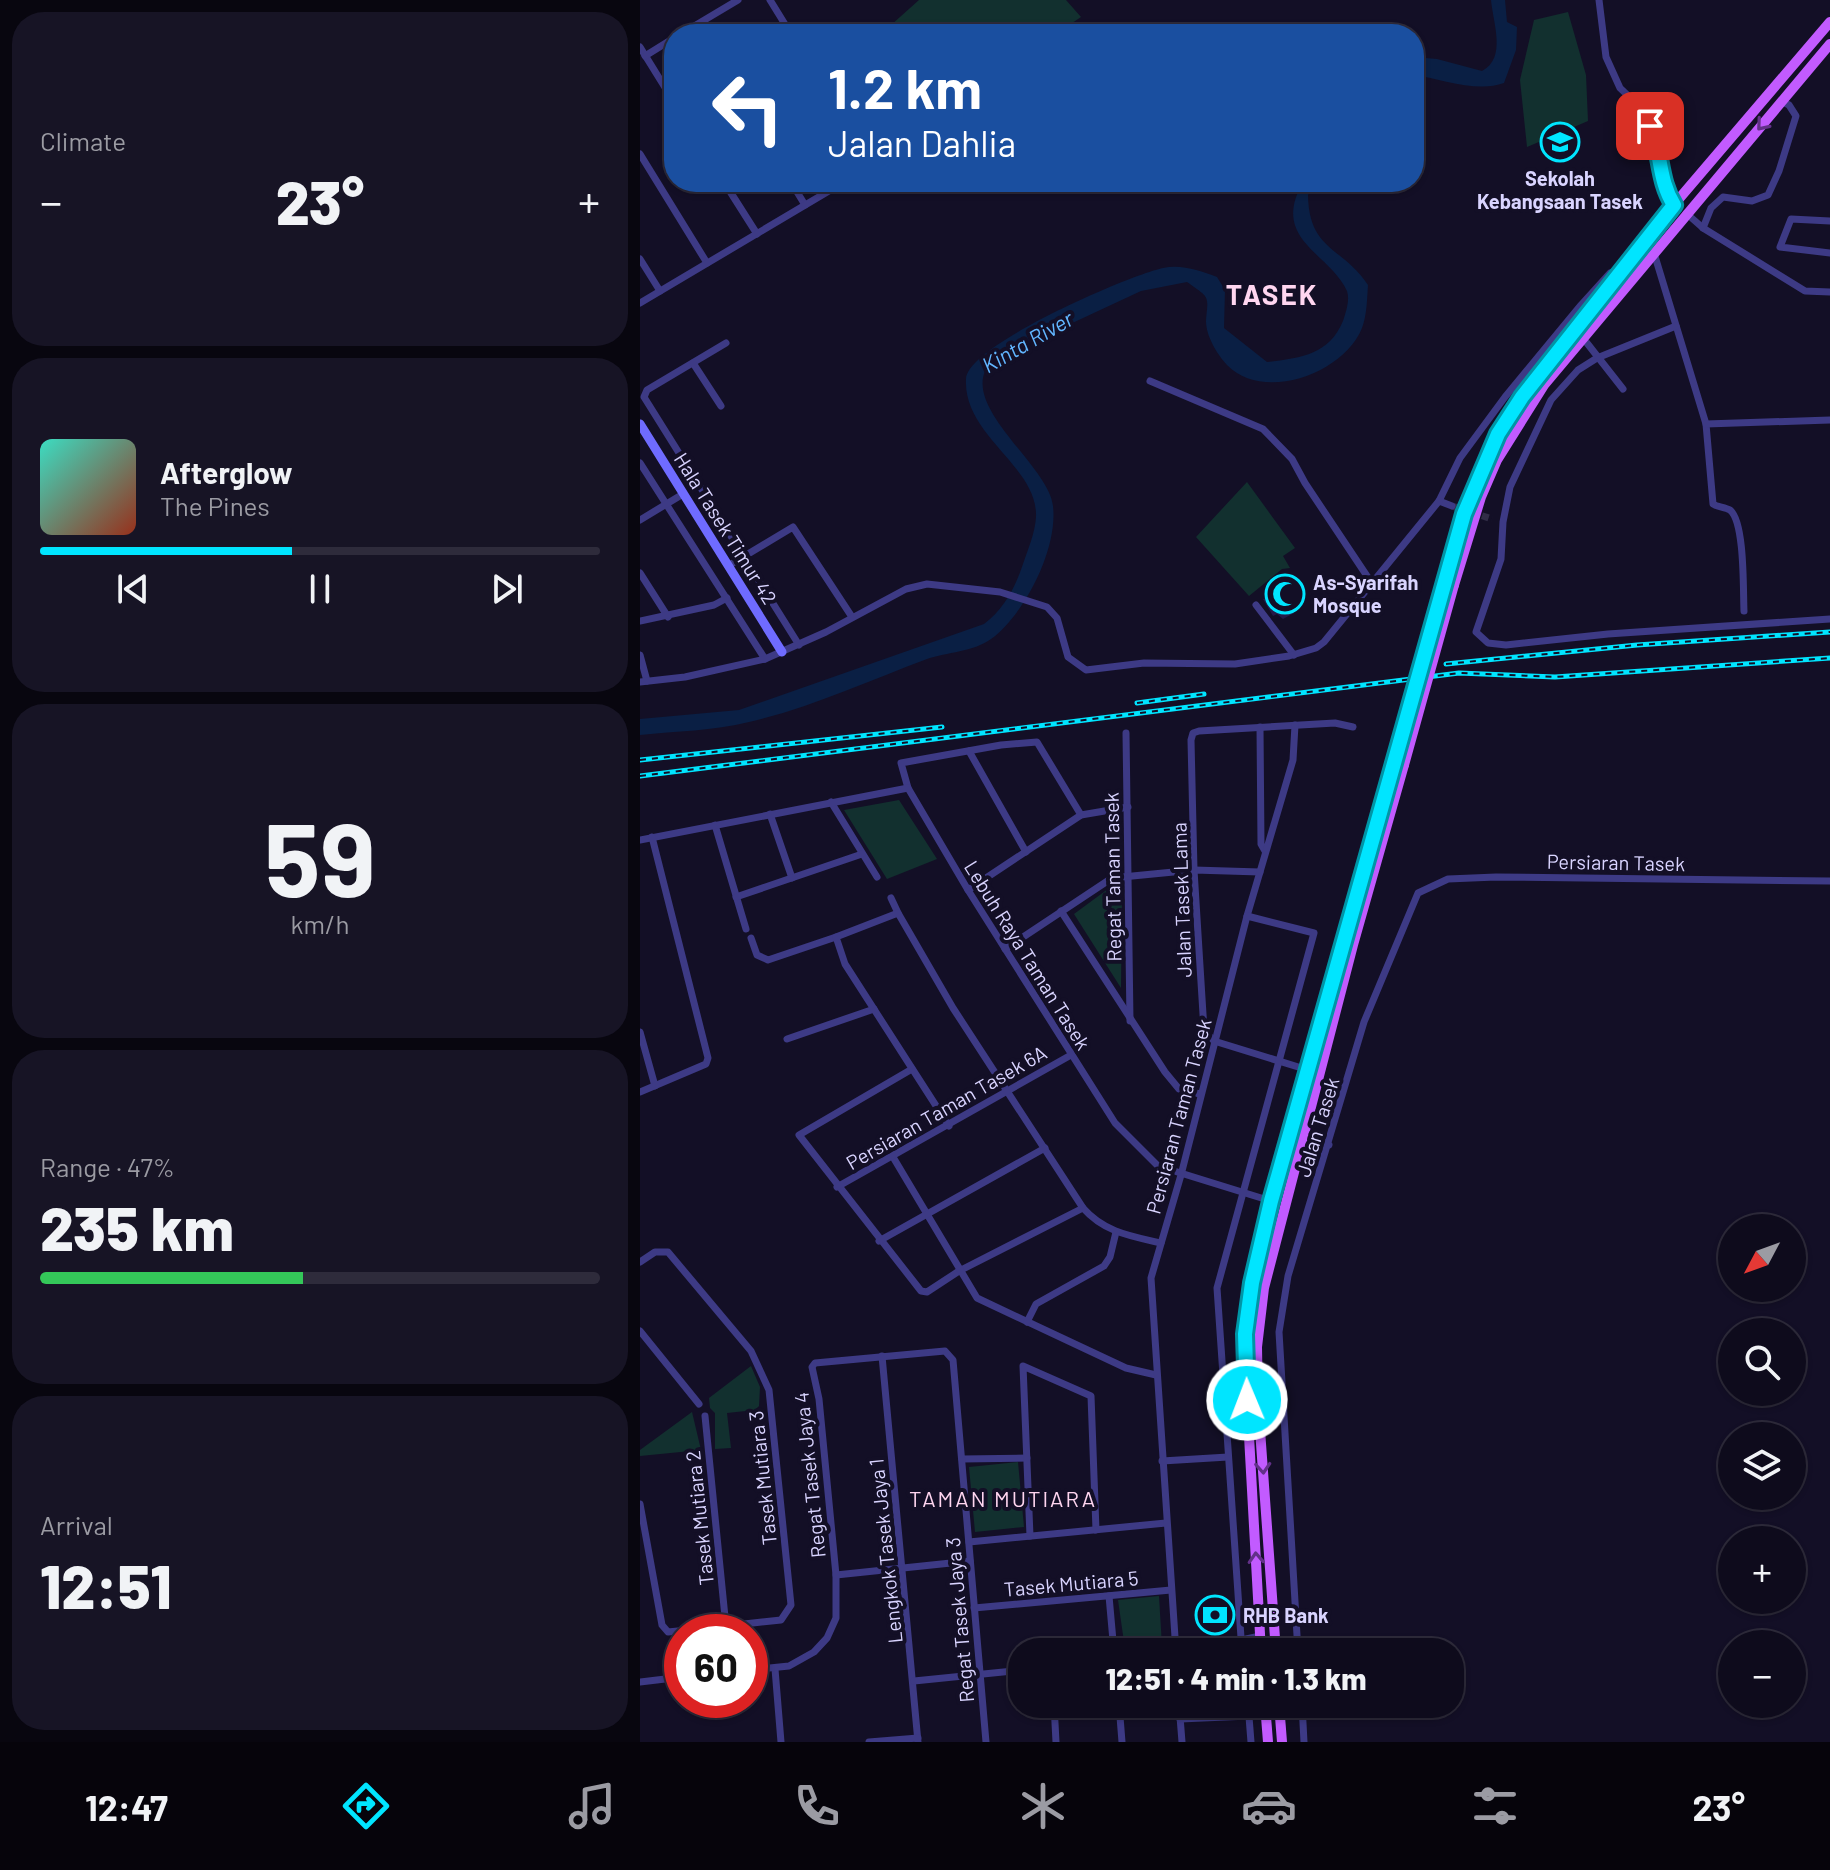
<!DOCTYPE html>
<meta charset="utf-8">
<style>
body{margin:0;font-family:Barlow,sans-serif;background:#171425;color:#f1f3f6;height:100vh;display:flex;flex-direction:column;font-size:30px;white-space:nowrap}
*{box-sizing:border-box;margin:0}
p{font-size:26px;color:#9b9ba3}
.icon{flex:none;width:44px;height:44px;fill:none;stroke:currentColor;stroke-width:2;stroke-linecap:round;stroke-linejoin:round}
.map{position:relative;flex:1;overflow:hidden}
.sheet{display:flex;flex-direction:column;gap:12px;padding:12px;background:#08060f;width:640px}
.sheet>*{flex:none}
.banner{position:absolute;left:24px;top:24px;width:760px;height:168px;border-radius:32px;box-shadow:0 2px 6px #0004,0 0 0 2px #2e2b3b;background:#1a4fa0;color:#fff;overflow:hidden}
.needle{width:52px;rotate:229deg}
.tools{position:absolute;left:1078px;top:1214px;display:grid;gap:16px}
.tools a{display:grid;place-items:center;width:88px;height:88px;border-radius:50%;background:#0e0b1c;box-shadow:0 2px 6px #0004,0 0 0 2px #2e2b3b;font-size:40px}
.speed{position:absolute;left:24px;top:1614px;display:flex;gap:16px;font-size:40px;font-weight:700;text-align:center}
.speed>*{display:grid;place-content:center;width:104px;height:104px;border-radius:50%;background:#0e0b1c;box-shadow:0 2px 6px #0004,0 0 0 2px #2e2b3b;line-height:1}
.speed .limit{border:12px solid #d22;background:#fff;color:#111}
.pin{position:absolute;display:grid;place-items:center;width:68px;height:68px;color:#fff;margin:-34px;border-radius:16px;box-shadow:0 4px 12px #0006}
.me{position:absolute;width:88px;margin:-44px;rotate:359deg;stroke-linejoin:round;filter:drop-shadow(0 0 6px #0008)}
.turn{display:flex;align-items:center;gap:28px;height:168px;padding:0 32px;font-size:36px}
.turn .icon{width:104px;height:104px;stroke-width:2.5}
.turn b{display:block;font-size:56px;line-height:68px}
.big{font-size:60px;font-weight:800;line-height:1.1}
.sheet .card{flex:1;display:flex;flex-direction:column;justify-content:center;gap:12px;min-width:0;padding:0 28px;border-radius:32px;background:#171425}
.sheet .dial{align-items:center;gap:0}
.dial b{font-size:104px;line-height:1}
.song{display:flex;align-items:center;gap:24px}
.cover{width:96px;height:96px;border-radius:12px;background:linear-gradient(135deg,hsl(170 70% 55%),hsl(10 70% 35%))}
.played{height:8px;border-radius:4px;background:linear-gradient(90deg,#00e5ff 45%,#2e2b3b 45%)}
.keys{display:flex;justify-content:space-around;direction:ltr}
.heat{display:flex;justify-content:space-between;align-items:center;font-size:44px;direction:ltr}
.charge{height:12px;border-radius:6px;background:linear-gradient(90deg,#34c759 47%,#2e2b3b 0)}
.trip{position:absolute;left:368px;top:1638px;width:456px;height:80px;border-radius:32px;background:#0e0b1c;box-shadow:0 2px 6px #0004,0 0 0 2px #2e2b3b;font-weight:800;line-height:80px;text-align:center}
.tabs{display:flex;height:128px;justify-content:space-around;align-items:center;background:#06040b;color:#9b9ba3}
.tabs .icon{width:56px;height:56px}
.tabs .active{color:#00e5ff}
.tabs b{font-size:36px;color:#f1f3f6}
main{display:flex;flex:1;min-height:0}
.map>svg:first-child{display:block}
</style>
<main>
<section class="sheet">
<div class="card"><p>Climate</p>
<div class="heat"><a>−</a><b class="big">23°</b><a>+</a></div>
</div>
<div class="card">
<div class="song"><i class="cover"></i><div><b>Afterglow</b><p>The Pines</p></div></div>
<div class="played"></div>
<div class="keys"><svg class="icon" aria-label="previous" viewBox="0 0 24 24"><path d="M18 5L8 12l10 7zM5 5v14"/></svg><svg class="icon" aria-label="pause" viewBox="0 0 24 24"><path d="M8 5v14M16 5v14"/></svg><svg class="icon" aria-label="next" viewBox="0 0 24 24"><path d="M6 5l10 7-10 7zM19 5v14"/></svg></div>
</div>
<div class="card dial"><b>59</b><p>km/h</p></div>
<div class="card"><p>Range · 47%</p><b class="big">235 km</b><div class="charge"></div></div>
<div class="card"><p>Arrival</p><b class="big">12:51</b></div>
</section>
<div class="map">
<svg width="1190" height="1742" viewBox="0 0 1190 1742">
<rect width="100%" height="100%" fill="#130f26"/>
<g fill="#12302f">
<polygon points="279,0 426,0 441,17 416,34 241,34"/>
<polygon points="928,12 946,75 948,121 887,147 880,80 894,20"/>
<polygon points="607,482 655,548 643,556 650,568 642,569 609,596 556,537"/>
<polygon points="259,800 297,859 247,879 204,810"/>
<polygon points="472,886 482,887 481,988 434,914"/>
<polygon points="111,1366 120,1387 119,1406 115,1410 87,1413 91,1448 75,1449 75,1413 70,1408 69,1398"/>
<polygon points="52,1412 61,1450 0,1456 0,1450"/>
<polygon points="378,1462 384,1527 335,1532 329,1467"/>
<polygon points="519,1596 522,1646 485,1649 478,1600"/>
</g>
<g fill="#0a1f44">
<path d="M851,0h14l2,22 10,5 -1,23 -12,33c-27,10 -62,-4 -90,-8v-18l23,2 45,12c25,-13 11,-48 9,-71z"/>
<path d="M663,182h14l-9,13c1,56 34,51 60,90 -1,14 -1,30 -6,43 -18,45 -98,75 -135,37 -10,-11 -21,-29 -21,-44 2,-26 5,-22 -19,-39l-46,9 -148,69c-42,41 56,104 60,146 5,43 -28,108 -62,133 -18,13 -44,13 -64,20 -59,22 -117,49 -178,63 -36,9 -73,9 -109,13v-16l99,-9 245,-86c20,-15 31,-36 39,-60 5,-15 12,-31 13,-47 2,-51 -73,-81 -70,-138 1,-34 164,-104 197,-111 19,-4 37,3 54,9l8,13 -1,38 43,34c33,-4 62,-7 76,-41 3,-9 7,-21 4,-30 -18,-39 -77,-51 -44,-109z"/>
</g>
<g fill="#241b47">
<polygon points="645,574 650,589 661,585 665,596 658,598 660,603 656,604 658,609 653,610 654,613 643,619 637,614 633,616 623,599 627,598 625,593 633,587 631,579"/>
<polygon points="548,1704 600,1704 600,1708 549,1712"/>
</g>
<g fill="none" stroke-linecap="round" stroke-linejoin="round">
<polyline stroke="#312d47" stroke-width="7" stroke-dasharray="7 3.5" stroke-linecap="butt" points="812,506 852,519"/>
<g stroke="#3d3a85" stroke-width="7">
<polyline points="130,0 151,34"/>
<polyline points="959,0 966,57 980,88 1003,110 1017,142 1023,189 1034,205"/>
<polyline points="41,34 98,0"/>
<polyline points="0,47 34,102"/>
<polyline points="5,56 34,38"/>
<polyline points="0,154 67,263"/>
<polyline points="84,182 117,234"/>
<polyline points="151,182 165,205"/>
<polyline points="1046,213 1063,228 1165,291 1190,292"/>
<polyline points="1190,221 1151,219 1140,247 1190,253"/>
<polyline points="1063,228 1071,208 1083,197 1112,201 1128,195 1139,171 1156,116 1149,105 1141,101"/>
<path d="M1014,253l52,171 7,80c4,3 12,3 17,6 15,12 13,81 14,101"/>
<polyline points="0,259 20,291"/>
<polyline points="0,303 204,182"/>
<polyline points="1036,326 957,358 938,370 911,400 870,487 863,522 861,559 836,632 848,643 866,645 968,634 1190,619"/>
<polyline points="943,338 983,389"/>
<polyline points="86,343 7,390 4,397 159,645"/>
<polyline points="53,363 81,406"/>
<polyline points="510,381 623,429 652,459 665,483 733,585"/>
<polyline points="1066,424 1190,420"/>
<polyline points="0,463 125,659"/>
<polyline points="799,501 812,506"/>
<polyline points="0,520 43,494"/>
<polyline points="88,566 153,527 212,617"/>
<polyline points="0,573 28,617"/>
<polyline points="616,605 654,655"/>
<polyline points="0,621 74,605 87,598"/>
<polyline points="0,655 7,681"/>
<polyline points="0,682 45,677 125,659 186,632 266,589 287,584 360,592 407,607 417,618 428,657 446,670 504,663 595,664 649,656 676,648 684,642 799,501 820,458 865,397 941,305 970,273 981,270"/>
<polyline points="620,727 621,844 625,851"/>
<polyline points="486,733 490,1021"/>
<polyline points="329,751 386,852"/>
<polyline points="191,802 237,877"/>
<polyline points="130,814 152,878"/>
<polyline points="441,815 397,742 361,745 261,763 268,788 328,890 475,1123 518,1166 631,1201"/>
<polyline points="75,825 106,929"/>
<polyline points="0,840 268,788"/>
<polyline points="328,890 441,815 488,807"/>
<polyline points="96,897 222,854"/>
<polyline points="251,898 258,913"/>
<polyline points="421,911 525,1072 539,1089 560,1094"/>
<polyline points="111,938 117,955 128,960 196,937"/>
<polyline points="365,949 472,878 554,870 620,872"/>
<polyline points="0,1032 15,1086"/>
<polyline points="147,1039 234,1009"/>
<polyline points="272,1069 159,1135 281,1291 287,1292 319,1271 443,1208"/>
<polyline points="668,1070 574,1041 564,1030 554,870 551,740 553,733 559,731 695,723 713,727"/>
<polyline points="0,1092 66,1064 68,1058 12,837"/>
<path d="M309,1126l-104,-162 -9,-27 62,-24 55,95 130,200c21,24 47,28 78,35"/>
<polyline points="663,1137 689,1145"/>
<polyline points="253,1157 337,1298 486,1368 516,1375"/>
<polyline points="197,1187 431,1055"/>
<polyline points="239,1241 405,1148"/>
<polyline points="0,1262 15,1252 28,1252 111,1351 129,1390 151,1605 141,1620 95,1625"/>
<polyline points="387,1322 396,1304 464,1266 470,1257 476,1232"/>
<polyline points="0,1331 59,1404"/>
<polyline points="242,1356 278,1742"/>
<polyline points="65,1416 85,1617"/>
<polyline points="322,1459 387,1458"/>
<polyline points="522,1461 588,1457"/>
<polyline points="0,1504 22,1625 28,1632 77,1627"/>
<polyline points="390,1536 383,1366 451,1396 456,1530"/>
<polyline points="329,1542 526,1523"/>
<polyline points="196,1575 330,1561"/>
<polyline points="469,1596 474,1652"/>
<polyline points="334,1608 531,1590"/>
<polyline points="80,1632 77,1627 79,1620 85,1617 92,1619 95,1625 93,1632"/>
<polyline points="597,1641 620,1636"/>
<polyline points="535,1648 620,1642"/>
<polyline points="536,1652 511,1278 541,1175 607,916 653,760 655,725"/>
<polyline points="602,1652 577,1288 674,933 607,916"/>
<polyline points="658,1652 639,1332 648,1276 724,1022 778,893 808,879 856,877 1190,881"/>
<polyline points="135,1669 141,1742"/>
<polyline points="110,1670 149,1666 174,1652 187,1638 196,1618 196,1575 179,1399 172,1367 175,1363 305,1351 313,1360 346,1742"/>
<polyline points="274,1681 382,1670"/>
<polyline points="0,1682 42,1677"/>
<polyline points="414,1704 416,1742"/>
<polyline points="479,1704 482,1742"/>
<polyline points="539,1704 542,1742"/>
<polyline points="608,1704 611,1742"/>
<polyline points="662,1704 664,1742"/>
<polyline points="540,1719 609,1716"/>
<polyline points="229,1742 278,1738"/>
</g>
<polyline stroke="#6f6bff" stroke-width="9" points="0,424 142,652"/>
<g stroke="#c25bff" stroke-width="10">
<polyline points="803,585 837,480 858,434 882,397 1026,214 1190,22"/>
<polyline points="814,585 841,497 857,460 904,385 1190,44"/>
<polyline points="621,1652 607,1400 605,1334 612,1283 631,1201 753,764"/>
<polyline points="636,1652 618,1402 617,1347 624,1288 713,945 764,765"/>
<polyline points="625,1704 628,1742"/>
<polyline points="639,1704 642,1742"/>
</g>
<defs>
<g id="rail">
<polyline points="806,664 997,645 1190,632"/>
<polyline points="497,703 564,694"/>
<polyline points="0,760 302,727"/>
<polyline points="0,776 819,673 915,677 1190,658"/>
</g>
</defs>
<use href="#rail" stroke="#00e5ff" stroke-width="5"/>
<use href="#rail" stroke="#130f26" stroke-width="2" stroke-dasharray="6" stroke-linecap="butt"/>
<g stroke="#c25bff" stroke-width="10">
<polyline points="753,764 803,585"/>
<polyline points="764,765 814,585"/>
</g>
</g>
<defs><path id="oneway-chevron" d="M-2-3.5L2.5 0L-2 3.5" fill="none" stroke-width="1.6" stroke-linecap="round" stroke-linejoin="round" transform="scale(2)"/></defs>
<g stroke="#623188">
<use href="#oneway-chevron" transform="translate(1122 125) rotate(130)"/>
<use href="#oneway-chevron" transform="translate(623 1468) rotate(86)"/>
<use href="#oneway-chevron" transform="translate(616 1558) rotate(-93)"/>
</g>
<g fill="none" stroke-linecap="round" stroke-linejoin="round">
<defs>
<path id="route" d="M607,1400l-2,-66 7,-51 19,-82 193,-687 34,-80 24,-37 152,-192c-16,-25 -12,-52 -24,-79"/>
</defs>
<use href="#route" stroke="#0095a6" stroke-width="20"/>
<use href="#route" stroke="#00e5ff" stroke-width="14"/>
</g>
<defs>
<symbol id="school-ring" viewBox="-11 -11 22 22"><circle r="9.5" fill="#130f26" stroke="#00e5ff" stroke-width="1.5"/><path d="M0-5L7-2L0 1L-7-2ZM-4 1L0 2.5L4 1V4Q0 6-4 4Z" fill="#00e5ff"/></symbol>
<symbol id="mosque-ring" viewBox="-11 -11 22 22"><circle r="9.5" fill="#130f26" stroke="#00e5ff" stroke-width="1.5"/><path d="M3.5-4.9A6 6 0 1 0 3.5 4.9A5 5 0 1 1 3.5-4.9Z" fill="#00e5ff"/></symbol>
<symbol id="bank-ring" viewBox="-11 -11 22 22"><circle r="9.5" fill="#130f26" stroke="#00e5ff" stroke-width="1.5"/><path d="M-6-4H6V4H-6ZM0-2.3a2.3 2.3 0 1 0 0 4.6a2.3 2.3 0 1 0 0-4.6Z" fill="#00e5ff"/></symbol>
</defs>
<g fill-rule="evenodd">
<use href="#school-ring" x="898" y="120" width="44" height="44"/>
<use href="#mosque-ring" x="623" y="572" width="44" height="44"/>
<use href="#bank-ring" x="553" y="1593" width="44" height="44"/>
</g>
<g text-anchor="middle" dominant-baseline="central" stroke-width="8" stroke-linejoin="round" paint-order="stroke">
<g font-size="20" font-weight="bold" fill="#d9d4ff" stroke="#130f26" text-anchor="start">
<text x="920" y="178" text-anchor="middle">Sekolah<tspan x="920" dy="23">Kebangsaan Tasek</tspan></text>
<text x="673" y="582">As-Syarifah<tspan x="673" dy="23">Mosque</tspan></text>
<text x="603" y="1615">RHB Bank</text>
</g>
<g font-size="20" fill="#d9d4ff" stroke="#130f26">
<text transform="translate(86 528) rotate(58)">Hala Tasek Timur 42</text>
<text transform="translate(976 862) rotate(1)">Persiaran Tasek</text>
<text transform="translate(472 877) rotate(-91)">Regat Taman Tasek</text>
<text transform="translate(541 900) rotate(-92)">Jalan Tasek Lama</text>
<text transform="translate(388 955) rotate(58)">Lebuh Raya Taman Tasek</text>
<text transform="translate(306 1107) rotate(-30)">Persiaran Taman Tasek 6A</text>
<text transform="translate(538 1116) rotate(-75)">Persiaran Taman Tasek</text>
<text transform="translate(677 1127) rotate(-73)">Jalan Tasek</text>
<text transform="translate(169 1475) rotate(-96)">Regat Tasek Jaya 4</text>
<text transform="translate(122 1478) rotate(-96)">Tasek Mutiara 3</text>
<text transform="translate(59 1518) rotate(-96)">Tasek Mutiara 2</text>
<text transform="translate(245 1551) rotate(-96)">Lengkok Tasek Jaya 1</text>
<text transform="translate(431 1583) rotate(-5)">Tasek Mutiara 5</text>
<text transform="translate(319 1620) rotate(-95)">Regat Tasek Jaya 3</text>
</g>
<g font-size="22" font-style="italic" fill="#62b6ff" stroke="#130f26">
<text transform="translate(387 341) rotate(-30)">Kinta River</text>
</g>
<g font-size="22" letter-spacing="2" fill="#ffd6f0" stroke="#130f26">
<text x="363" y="1498">TAMAN MUTIARA</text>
</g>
<g font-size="28" font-weight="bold" letter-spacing="2" fill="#ffd6f0" stroke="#130f26">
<text x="632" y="294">TASEK</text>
</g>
</g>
</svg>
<div class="tools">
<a><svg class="needle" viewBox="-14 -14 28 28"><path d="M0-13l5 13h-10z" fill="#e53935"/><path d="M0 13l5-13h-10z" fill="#9b9ba3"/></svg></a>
<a><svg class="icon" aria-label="search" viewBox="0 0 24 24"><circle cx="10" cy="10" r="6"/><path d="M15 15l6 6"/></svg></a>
<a><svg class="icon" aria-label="layers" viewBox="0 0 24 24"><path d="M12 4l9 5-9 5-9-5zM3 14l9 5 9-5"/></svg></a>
<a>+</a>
<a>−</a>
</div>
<div class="speed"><div class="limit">60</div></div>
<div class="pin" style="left:1010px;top:126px;background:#d93025"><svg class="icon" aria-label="arrive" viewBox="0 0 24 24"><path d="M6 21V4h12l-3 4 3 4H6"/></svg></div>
<svg class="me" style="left:607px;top:1400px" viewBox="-20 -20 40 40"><circle r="17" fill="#00e5ff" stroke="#fff" stroke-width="3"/><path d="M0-11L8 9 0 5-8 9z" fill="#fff"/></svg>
<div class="trip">12:51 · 4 min · 1.3 km</div>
<div class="banner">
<div class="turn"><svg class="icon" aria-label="left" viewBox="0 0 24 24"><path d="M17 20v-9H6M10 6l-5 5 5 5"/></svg><div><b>1.2 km</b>Jalan Dahlia</div></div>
</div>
</div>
</main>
<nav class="tabs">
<b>12:47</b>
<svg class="icon active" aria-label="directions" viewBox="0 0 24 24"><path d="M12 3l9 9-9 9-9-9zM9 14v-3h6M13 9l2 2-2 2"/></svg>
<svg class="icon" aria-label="music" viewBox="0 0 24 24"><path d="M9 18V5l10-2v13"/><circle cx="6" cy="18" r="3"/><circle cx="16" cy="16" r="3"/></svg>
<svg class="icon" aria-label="phone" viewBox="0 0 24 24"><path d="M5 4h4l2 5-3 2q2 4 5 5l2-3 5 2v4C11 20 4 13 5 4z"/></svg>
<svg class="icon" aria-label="climate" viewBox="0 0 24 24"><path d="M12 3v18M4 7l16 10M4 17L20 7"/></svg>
<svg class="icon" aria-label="car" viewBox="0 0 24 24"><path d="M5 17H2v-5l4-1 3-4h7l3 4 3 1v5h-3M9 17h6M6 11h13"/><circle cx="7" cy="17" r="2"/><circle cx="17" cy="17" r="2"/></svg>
<svg class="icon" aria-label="filters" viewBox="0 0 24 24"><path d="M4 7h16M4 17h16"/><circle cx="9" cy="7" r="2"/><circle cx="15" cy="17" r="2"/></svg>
<b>23°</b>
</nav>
